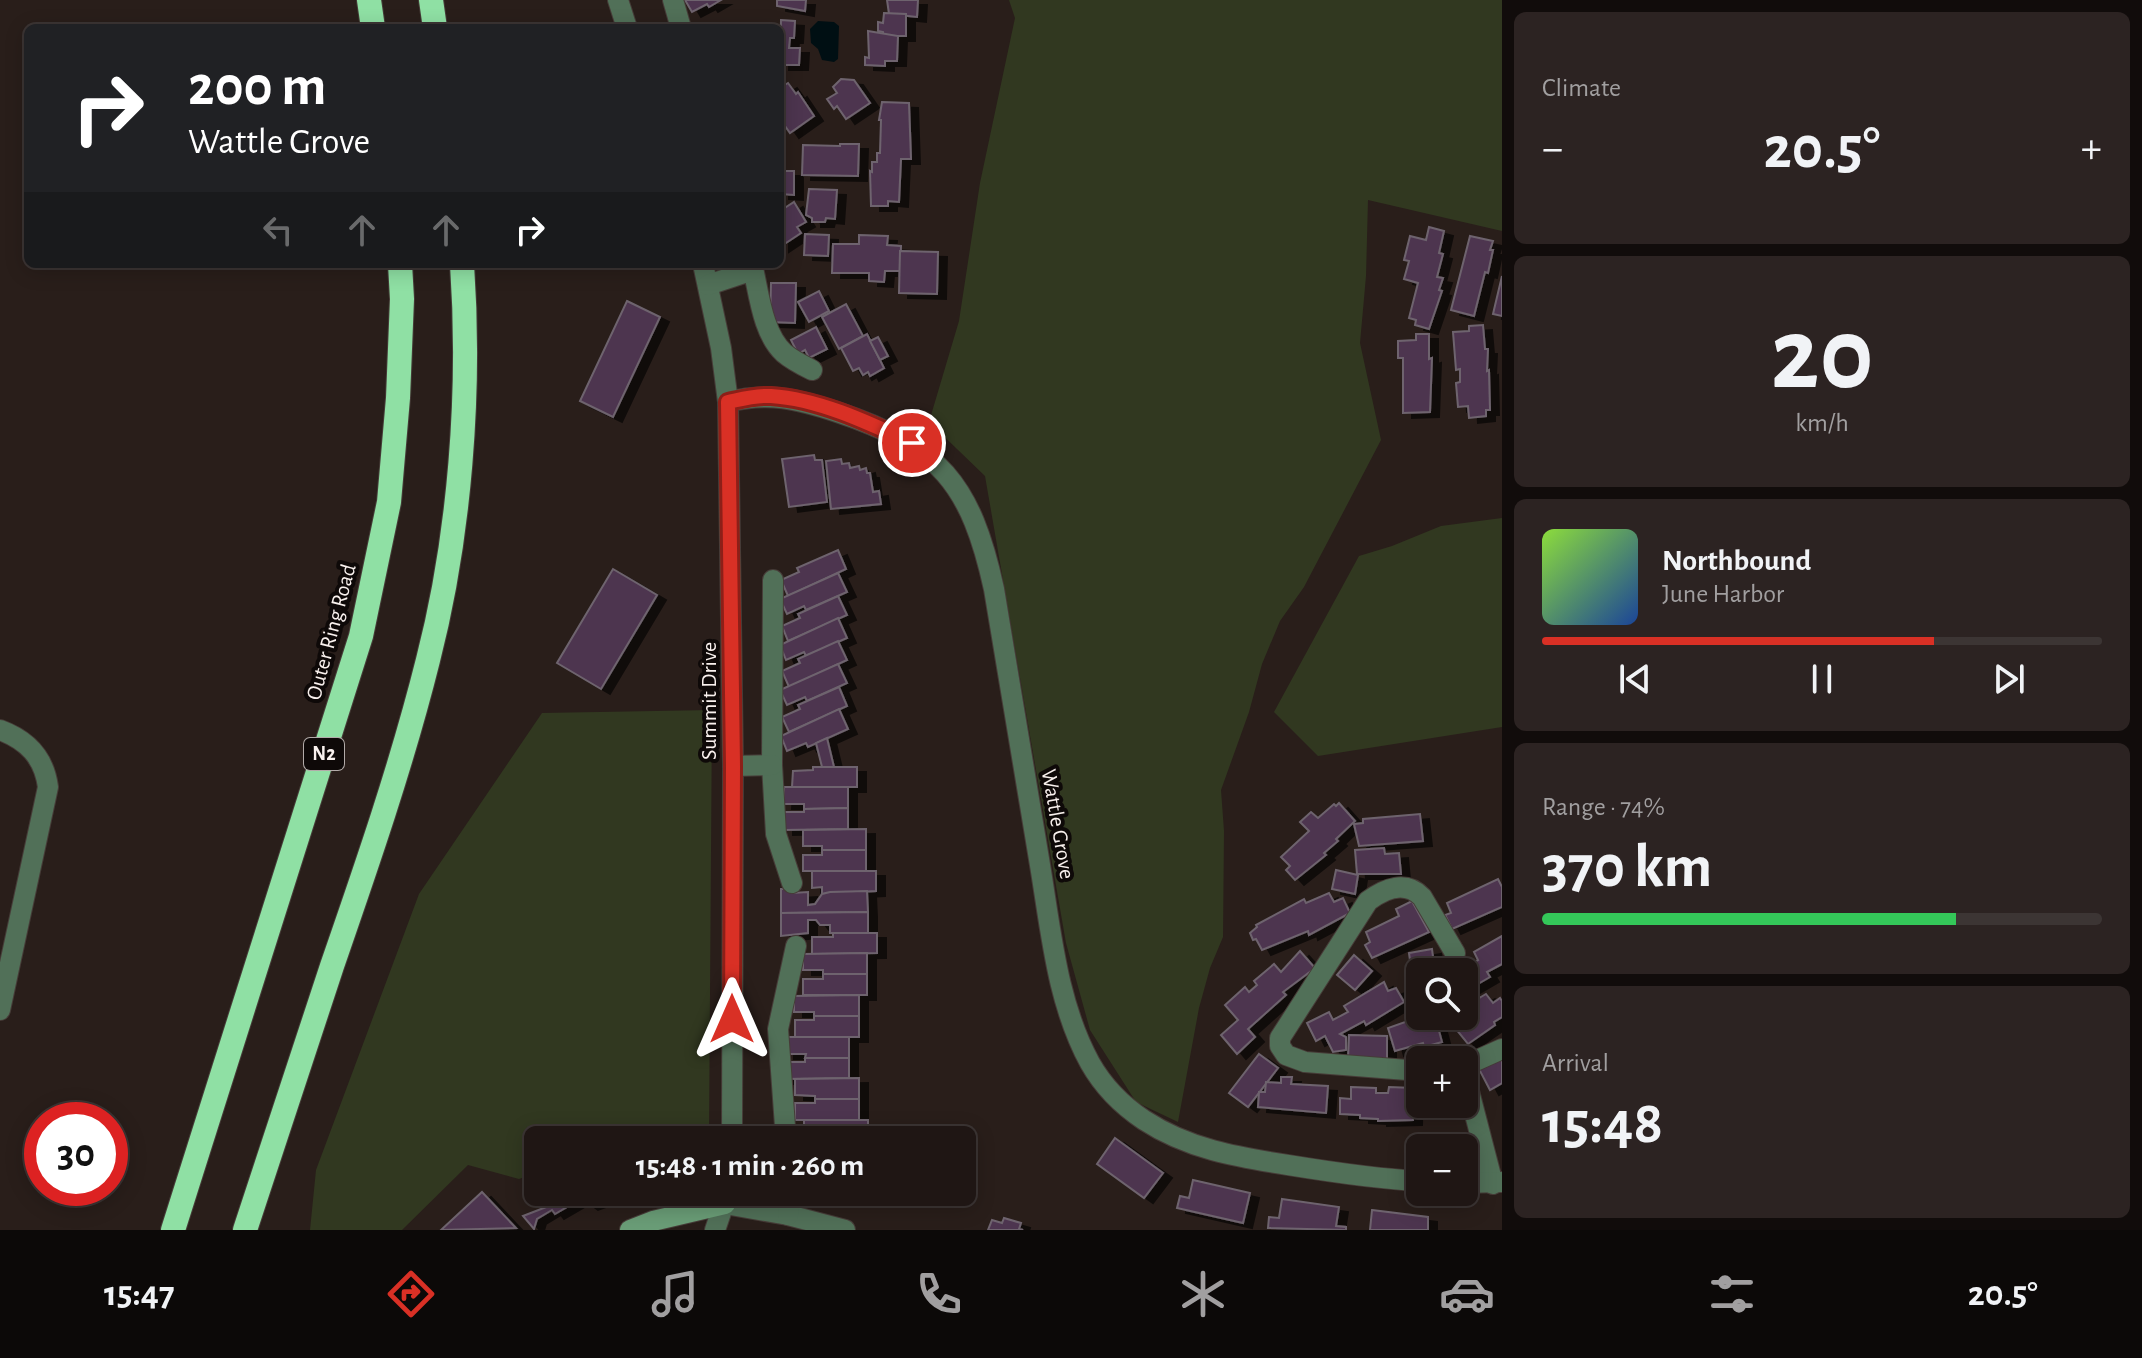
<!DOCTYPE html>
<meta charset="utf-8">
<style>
body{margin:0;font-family:"Alegreya Sans",sans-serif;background:#2c2322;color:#f1f3f6;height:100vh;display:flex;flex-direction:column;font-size:30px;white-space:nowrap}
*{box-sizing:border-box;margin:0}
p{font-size:26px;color:#a19fa0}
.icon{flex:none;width:44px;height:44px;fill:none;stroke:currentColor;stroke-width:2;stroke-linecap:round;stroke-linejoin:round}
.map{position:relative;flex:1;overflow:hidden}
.panel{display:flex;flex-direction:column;gap:12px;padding:12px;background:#110c0b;width:640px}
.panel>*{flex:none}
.guide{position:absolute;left:24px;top:24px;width:760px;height:244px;border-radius:12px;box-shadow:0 4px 20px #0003,0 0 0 2px #3c3534;background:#202124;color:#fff;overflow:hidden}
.fabs{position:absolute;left:1406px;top:958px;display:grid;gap:16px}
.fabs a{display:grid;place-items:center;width:72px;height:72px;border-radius:12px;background:#1f1614;box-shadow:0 4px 20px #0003,0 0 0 2px #3c3534;font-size:40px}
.speed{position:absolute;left:24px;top:1102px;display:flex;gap:16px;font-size:40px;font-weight:700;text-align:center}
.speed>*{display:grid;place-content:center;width:104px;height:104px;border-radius:50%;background:#1f1614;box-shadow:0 4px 20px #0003,0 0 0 2px #3c3534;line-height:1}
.speed .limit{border:12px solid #d22;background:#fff;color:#111}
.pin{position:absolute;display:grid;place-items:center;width:68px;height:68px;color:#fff;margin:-34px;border:4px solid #fff;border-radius:50%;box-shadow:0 2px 8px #0007}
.me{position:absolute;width:88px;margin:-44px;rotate:0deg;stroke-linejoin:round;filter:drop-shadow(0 0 6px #0008)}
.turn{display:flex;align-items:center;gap:28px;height:168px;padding:0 32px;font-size:36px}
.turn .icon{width:104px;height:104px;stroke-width:2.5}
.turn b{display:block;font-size:56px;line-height:68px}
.lanes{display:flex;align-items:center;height:76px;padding:0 32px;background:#0003;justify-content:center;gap:40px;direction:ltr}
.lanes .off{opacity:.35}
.big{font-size:60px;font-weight:700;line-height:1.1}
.panel .widget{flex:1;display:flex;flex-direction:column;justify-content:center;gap:12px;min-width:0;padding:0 28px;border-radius:12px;background:#2c2322}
.panel .dial{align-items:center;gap:0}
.dial b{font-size:104px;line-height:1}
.song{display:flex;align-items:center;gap:24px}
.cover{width:96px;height:96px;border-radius:12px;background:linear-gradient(135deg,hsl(90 70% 55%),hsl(220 70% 35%))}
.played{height:8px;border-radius:4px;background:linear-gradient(90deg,#d93025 70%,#3c3534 70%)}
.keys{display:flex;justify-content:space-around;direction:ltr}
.heat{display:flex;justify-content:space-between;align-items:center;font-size:44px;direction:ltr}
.charge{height:12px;border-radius:6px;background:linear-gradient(90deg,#34c759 74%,#3c3534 0)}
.trip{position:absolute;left:524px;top:1126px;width:452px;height:80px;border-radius:12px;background:#1f1614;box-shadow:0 4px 20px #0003,0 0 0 2px #3c3534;font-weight:700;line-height:80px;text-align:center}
.menu{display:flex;height:128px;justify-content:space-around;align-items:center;background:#0c0908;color:#a19fa0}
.menu .icon{width:56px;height:56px}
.menu .selected{color:#d93025}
.menu b{font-size:36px;color:#f1f3f6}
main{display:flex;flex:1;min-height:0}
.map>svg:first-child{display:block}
</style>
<main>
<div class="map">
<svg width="1502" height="1230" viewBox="0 0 1502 1230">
<defs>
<filter id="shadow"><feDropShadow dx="9" dy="5" stdDeviation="0" flood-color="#0009"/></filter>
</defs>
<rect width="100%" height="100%" fill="#291e1a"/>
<g fill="#313820">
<polygon points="1009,0 1502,0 1502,231 1368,200 1366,276 1360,343 1381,440 1304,587 1280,621 1262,664 1249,712 1221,790 1224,831 1223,937 1210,968 1199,1008 1178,1122 1136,1102 1090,1030 1066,943 985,476 929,422 959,321 980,183 1015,18"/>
<polygon points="1502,518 1502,727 1318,756 1274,712 1359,556 1392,546 1441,526"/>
<polygon points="712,710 709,1140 664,1140 653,1134 635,1140 538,1140 538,1172 519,1179 468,1165 402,1230 310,1230 316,1170 419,894 542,713"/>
</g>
<polygon fill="#000f13" points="818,21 834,22 839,26 838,59 834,62 822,60 818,49 811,43 810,29"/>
<g fill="#4e3550" stroke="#6e646e" stroke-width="2" filter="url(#shadow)">
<polygon points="685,0 721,0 709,7 707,4 692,12"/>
<polygon points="777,0 806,0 805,11 777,6"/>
<polygon points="887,0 918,0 917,17 889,14"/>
<polygon points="884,13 906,14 906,36 883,36 883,32 878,31 878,22 883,23"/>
<polygon points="781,20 795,21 794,38 790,38 789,48 800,48 799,65 780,65"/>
<polygon points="868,31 898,36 897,61 885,61 885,66 865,65 865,57 869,58"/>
<polygon points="841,79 854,80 870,103 846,119 837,106 834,109 827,99 837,93 833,87"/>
<polygon points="780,82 783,86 788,83 796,94 798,92 814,116 790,133 780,119"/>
<polygon points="882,102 909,103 911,159 901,159 899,202 888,201 888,206 871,206 870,171 872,172 872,162 877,162 877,153 880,153 881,120 879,120"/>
<polygon points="840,144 859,144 858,176 802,175 803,145 840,146"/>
<polygon points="780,171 794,171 794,195 780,194"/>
<polygon points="809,189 837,190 835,219 826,218 825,222 812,222 812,218 806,215"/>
<polygon points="794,202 806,222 797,227 801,233 780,247 780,211"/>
<polygon points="1429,227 1444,231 1439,253 1443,254 1437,277 1443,278 1439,290 1442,291 1429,329 1415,325 1416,320 1409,318 1418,283 1404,279 1409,261 1404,260 1410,236 1426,240"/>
<polygon points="805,234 829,235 828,256 804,255"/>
<polygon points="859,235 888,236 887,245 901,246 900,271 885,271 884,282 869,281 869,273 832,273 833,244 859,244"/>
<polygon points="1470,236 1493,241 1490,250 1493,250 1488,273 1485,272 1474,316 1451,310"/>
<polygon points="900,251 938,252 937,294 899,293"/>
<polygon points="1502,276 1502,316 1493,314"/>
<polygon points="771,283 796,283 795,323 770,322"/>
<polygon points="819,291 829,311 809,322 798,302"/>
<polygon points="627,301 660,317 613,417 580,401"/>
<polygon points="846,304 863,336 839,349 822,317"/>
<polygon points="1483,325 1485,349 1488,349 1487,371 1489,370 1490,410 1486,410 1486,416 1469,418 1468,406 1458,407 1456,383 1460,382 1460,369 1456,370 1453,332 1469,331 1469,326"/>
<polygon points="816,327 827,349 809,358 805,350 798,354 791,340"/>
<polygon points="867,334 884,368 870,376 868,372 863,375 859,368 853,371 841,348"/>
<polygon points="1416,334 1429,334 1429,359 1432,358 1430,412 1403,413 1403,358 1398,358 1398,341 1416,340"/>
<polygon points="878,337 888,356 880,360 870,341"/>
<polygon points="814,455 815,460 822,460 827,502 789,507 782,459"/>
<polygon points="841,459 842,464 849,463 850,468 859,466 860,470 866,468 867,473 870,473 873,492 879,491 881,504 831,509 826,461"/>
<polygon points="838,550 846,569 788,596 781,580 799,572 797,568"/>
<polygon points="613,569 657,595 601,689 557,663"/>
<polygon points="838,573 847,592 806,610 804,606 787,614 780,599"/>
<polygon points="838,596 847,615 788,641 782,626 800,618 798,614"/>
<polygon points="838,618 847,638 806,656 804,652 786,660 780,645"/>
<polygon points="838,641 847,660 789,687 782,671 800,663 798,659"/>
<polygon points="838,664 847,683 807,701 805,697 787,705 780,690"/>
<polygon points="839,687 847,706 789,732 782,717 800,709 798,705"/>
<polygon points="839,709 848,729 808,747 806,743 787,751 781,736"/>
<polygon points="827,738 834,767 822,767 816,743"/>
<polygon points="813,767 857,767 857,787 792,787 793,771 813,770"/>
<polygon points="784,787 848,787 848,808 804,809 804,804 783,804"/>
<polygon points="1339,803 1355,821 1336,839 1338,841 1324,853 1326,855 1295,880 1286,870 1290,866 1281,857 1309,831 1300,822 1311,812 1318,818 1334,804 1336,806"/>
<polygon points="848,808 848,829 784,830 784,812 804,812 804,809"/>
<polygon points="1420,814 1423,841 1359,846 1354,824 1363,823 1363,819"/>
<polygon points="866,829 866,850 822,850 822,846 803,846 803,830"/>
<polygon points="1384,848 1385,854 1399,853 1401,874 1357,874 1355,850"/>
<polygon points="822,850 866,850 866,871 803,871 803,855 822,855"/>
<polygon points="1336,870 1358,875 1355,894 1332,889"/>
<polygon points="812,871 876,871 876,891 822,894 822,887 812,888"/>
<polygon points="1498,879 1502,887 1502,907 1452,929 1445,915 1451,913 1447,903"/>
<polygon points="781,889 792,889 792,893 808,892 808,905 815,904 822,894 830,892 867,891 868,912 781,913"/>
<polygon points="1329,893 1334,902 1343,898 1350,913 1309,935 1308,931 1262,950 1256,939 1253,940 1250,933 1257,927 1256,925 1304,899 1306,903"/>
<polygon points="1412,901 1429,932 1372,958 1365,945 1370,942 1366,932 1399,916 1396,909"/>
<polygon points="868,912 868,933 830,933 830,925 820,925 816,920 808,920 808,933 781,936 781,913"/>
<polygon points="833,933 877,933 877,953 812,954 812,937 833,937"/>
<polygon points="1502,936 1502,964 1487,972 1490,977 1464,992 1464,972 1457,972 1478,960 1474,952"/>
<polygon points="1432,949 1435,972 1420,972 1420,989 1414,990 1409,953"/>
<polygon points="1300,951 1315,968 1283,992 1286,995 1248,1029 1255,1037 1237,1054 1221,1035 1238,1020 1225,1005 1245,987 1249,992 1257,985 1254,981 1274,964 1281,972"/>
<polygon points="867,953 867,974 823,974 823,970 803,970 803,954"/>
<polygon points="1354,955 1372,971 1355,990 1337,975"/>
<polygon points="823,974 867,974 867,995 803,995 803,979 823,979"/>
<polygon points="1384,982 1388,991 1396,988 1404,1002 1366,1025 1364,1021 1340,1034 1346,1037 1346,1050 1333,1052 1325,1036 1316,1041 1307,1023 1329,1012 1333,1020 1348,1012 1344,1006"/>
<polygon points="1486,994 1493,1003 1500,998 1502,1001 1502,1017 1494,1022 1495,1025 1468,1044 1447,1018 1464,1016 1464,1007"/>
<polygon points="859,995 859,1016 814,1016 814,1012 794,1012 794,996"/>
<polygon points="814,1016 859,1016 859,1037 795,1037 795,1020 814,1020"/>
<polygon points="1422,1016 1435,1016 1442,1042 1424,1047 1423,1043 1395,1051 1388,1028"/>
<polygon points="1349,1035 1387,1036 1387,1059 1348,1058"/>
<polygon points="785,1037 849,1037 849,1058 805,1058 806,1054 785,1054"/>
<polygon points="1259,1054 1278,1068 1248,1107 1229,1093"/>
<polygon points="1502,1057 1502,1083 1490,1090 1479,1069"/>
<polygon points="805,1058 849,1058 849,1078 785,1079 785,1062 805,1062"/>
<polygon points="1281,1077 1292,1077 1291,1084 1328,1086 1326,1113 1258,1107 1259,1092 1265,1092 1266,1082 1281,1083"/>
<polygon points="859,1078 859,1099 815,1099 815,1096 795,1095 795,1079"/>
<polygon points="1351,1087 1376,1088 1376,1093 1388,1093 1389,1087 1414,1088 1413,1120 1378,1121 1378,1119 1360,1118 1360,1115 1340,1114 1340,1098 1351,1099"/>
<polygon points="815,1099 859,1099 859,1120 795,1120 795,1103 815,1103"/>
<polygon points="804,1120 868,1120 868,1140 825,1140 825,1137 804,1137"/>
<polygon points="1115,1138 1163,1173 1144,1198 1097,1164"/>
<polygon points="1193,1180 1250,1193 1243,1223 1177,1208 1180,1196 1189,1198"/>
<polygon points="482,1192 516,1228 441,1230"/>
<polygon points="585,1192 625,1192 589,1205 581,1199 555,1214 552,1210 537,1219 534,1229 523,1216"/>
<polygon points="1282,1199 1339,1207 1336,1226 1346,1227 1346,1230 1268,1228 1269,1217 1279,1218"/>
<polygon points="1372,1210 1428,1217 1428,1230 1370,1230"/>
<polygon points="1004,1218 1021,1223 1019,1229 1023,1230 988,1230 992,1220 1002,1223"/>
</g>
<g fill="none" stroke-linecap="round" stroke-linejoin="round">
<defs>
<g id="minor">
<polyline points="618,0 627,28"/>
<polyline points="673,0 681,28"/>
<polyline points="703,264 721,348 728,402 733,766 732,1140"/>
<path d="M752,264c7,28 10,69 32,89 8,7 18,12 28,17"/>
<polyline points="708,285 753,270"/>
<path d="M728,402c41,-10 69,-3 109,10 103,34 134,72 157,177 15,92 30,184 46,276 11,66 17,138 50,198 13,23 33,43 54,57 44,29 93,37 144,45 43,7 88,14 132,16"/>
<polyline points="773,580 772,765 776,834 792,883"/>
<path d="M0,730c27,10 44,27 48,57l-48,223"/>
<polyline points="733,766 772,765"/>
<polyline points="1464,1066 1502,1049"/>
<path d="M1420,1071l-115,-9 -19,-7 -6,-9v-8l88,-137c17,-13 38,-21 54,-4l33,56"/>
<polyline points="1464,1072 1493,1184"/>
<polyline points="786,1140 778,1029 796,946"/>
<polyline points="1464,1183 1502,1182"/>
<polyline points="725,1204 788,1215 845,1230"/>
<polyline points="788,1215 790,1192"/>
<polyline points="715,1230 728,1192"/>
</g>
<polyline id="secondary" points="630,1230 653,1221 725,1204"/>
<g id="motorway">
<polyline points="369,0 373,28"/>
<polyline points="431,0 435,28"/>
<polyline points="173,1230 361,636 389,502 398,398 402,299 400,264"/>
<path d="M245,1230c29,-88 58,-176 87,-264 35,-101 70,-202 96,-306 32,-124 43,-268 34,-396"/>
</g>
</defs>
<use href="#minor" stroke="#463c38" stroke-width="22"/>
<use href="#secondary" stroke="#463c38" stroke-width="22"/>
<use href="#motorway" stroke="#463c38" stroke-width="26"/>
<use href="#minor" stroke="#517058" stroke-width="20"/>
<use href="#secondary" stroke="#6a9d77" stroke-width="20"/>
<use href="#motorway" stroke="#8fe0a4" stroke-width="24"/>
</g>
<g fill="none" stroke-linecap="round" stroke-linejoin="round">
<defs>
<path id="route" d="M732,1019l1,-253 -5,-364c14,-3 28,-7 43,-6 48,3 98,27 141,47"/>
</defs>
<use href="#route" stroke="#8d1f18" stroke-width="20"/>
<use href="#route" stroke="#d93025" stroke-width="14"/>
</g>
<g text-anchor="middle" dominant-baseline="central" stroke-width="8" stroke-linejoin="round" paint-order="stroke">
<rect fill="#0e0908" stroke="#b2aba9" stroke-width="2" x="304" y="738" width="40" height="32" rx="6"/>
<g font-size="20" font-weight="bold" fill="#f9f1ee">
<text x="324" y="754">N2</text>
</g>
<g font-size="22" fill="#f9f1ee" stroke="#0e0908">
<text transform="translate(331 632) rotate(-75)">Outer Ring Road</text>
<text transform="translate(709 701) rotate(-90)">Summit Drive</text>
<text transform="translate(1058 824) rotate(80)">Wattle Grove</text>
</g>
</g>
</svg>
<div class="fabs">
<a><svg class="icon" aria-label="search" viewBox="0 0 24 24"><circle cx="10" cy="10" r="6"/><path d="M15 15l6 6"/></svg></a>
<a>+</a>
<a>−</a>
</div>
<div class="speed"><div class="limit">30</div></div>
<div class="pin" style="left:912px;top:443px;background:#d93025"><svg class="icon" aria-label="arrive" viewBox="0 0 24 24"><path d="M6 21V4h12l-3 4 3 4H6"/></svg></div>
<svg class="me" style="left:732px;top:1019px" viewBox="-20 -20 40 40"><path d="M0-17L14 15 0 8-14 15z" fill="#d93025" stroke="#fff" stroke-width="4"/></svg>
<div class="trip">15:48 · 1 min · 260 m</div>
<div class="guide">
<div class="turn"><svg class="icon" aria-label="right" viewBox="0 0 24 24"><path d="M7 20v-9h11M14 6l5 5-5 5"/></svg><div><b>200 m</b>Wattle Grove</div></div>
<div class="lanes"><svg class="icon off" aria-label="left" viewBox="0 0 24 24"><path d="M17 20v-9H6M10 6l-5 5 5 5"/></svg><svg class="icon off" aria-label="ahead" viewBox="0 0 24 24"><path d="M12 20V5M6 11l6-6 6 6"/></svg><svg class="icon off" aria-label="ahead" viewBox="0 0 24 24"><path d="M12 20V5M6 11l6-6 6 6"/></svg><svg class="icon" aria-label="right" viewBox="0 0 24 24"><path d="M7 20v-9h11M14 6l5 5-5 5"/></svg></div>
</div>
</div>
<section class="panel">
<div class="widget"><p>Climate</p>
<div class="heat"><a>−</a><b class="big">20.5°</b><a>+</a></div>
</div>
<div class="widget dial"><b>20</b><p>km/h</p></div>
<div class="widget">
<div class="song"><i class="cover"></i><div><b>Northbound</b><p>June Harbor</p></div></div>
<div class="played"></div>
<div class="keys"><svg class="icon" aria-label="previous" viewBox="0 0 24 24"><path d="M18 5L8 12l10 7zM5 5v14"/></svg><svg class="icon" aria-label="pause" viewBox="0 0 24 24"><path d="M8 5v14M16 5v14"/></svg><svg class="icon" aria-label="next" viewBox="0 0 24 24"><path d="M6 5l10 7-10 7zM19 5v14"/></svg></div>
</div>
<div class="widget"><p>Range · 74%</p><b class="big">370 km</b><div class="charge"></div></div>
<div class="widget"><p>Arrival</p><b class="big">15:48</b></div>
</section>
</main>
<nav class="menu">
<b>15:47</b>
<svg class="icon selected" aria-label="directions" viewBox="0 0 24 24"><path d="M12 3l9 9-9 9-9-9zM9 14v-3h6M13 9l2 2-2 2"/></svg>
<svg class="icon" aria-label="music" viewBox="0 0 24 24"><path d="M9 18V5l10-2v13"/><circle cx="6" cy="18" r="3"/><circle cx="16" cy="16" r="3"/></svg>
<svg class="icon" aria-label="phone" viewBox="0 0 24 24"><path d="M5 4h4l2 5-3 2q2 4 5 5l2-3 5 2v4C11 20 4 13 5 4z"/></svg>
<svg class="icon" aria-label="climate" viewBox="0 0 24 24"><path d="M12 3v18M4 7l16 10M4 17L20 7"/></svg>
<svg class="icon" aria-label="car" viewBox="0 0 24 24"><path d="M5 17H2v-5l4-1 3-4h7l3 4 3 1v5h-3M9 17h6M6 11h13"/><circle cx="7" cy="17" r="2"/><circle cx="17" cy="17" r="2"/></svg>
<svg class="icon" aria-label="filters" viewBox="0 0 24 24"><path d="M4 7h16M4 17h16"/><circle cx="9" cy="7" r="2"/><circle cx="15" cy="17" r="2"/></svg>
<b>20.5°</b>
</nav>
